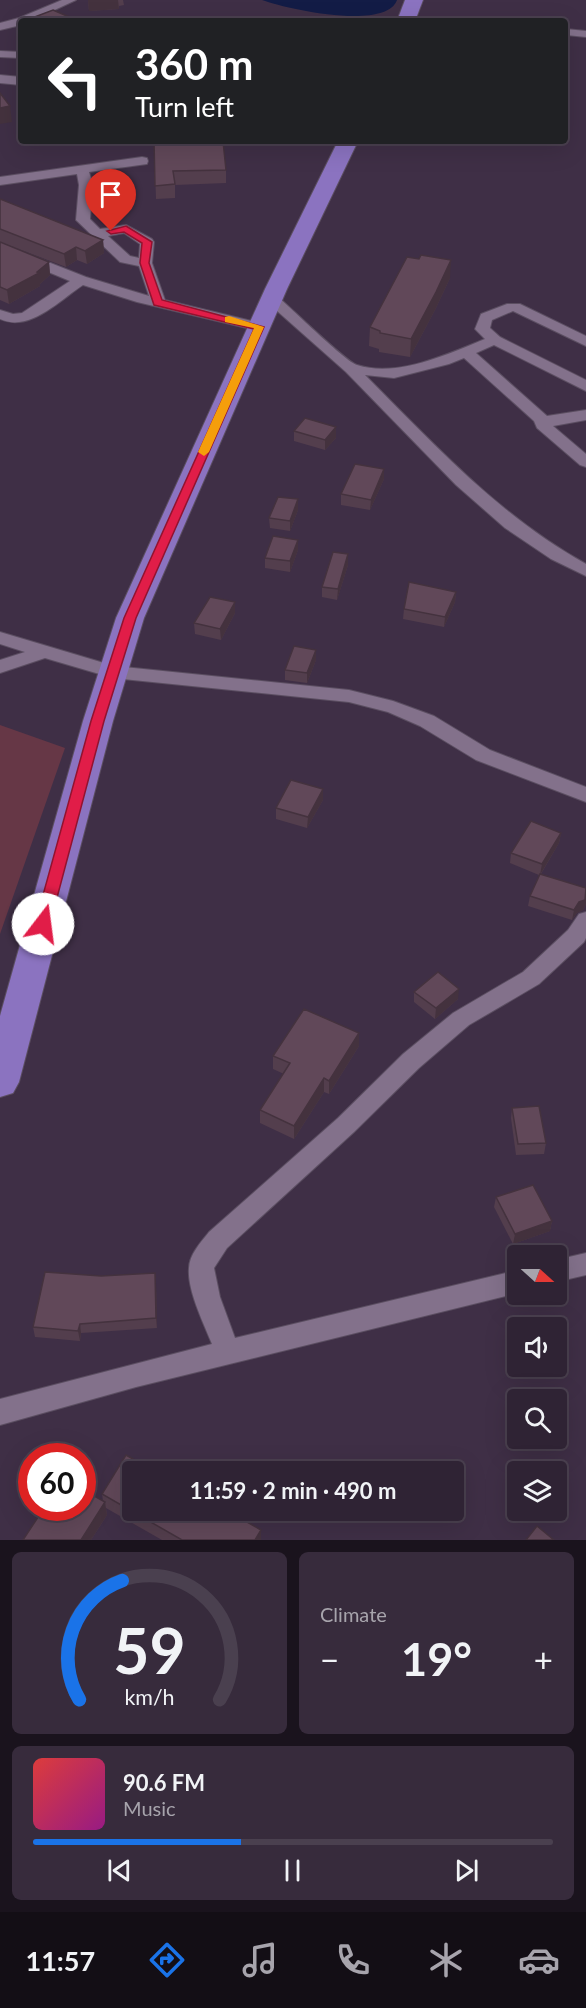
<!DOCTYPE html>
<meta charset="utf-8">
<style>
body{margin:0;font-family:Lato,sans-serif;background:#372b3c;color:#f1f3f6;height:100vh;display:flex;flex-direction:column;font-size:22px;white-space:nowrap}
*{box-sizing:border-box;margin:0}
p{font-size:20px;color:#a7a4ac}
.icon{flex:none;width:33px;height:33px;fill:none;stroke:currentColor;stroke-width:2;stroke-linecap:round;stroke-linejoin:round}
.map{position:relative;height:1540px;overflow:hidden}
.side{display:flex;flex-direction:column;gap:12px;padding:12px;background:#1a131d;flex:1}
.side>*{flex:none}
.banner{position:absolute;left:18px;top:18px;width:550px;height:126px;border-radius:6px;box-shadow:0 6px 24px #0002,0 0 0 2px #4a404f;background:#202124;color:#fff;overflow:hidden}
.needle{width:39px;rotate:111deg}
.tools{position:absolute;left:507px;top:1245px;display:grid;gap:12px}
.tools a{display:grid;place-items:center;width:60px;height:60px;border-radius:6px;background:#2f2334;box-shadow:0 6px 24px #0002,0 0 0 2px #4a404f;font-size:30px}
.speed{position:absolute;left:18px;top:1443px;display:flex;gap:12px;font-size:30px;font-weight:700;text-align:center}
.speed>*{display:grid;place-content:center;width:78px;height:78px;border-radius:50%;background:#2f2334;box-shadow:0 6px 24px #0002,0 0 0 2px #4a404f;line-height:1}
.speed .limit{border:9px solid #d22;background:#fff;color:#111}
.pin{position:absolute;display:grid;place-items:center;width:51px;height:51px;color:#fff;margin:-62px -26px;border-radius:50% 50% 50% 0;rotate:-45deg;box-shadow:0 0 6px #0007}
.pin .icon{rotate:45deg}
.me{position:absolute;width:66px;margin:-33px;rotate:15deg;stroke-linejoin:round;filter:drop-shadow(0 0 4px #0008)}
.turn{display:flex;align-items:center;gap:21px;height:126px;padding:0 18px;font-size:27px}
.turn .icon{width:78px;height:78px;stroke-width:2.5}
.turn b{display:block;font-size:42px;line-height:51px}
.big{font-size:45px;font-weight:700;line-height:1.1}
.side .widget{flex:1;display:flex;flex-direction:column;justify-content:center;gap:9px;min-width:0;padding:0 21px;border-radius:9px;background:#372b3c}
.side .dial{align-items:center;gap:0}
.dial svg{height:156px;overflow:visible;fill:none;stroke:#4a404f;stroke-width:7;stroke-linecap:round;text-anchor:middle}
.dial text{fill:#f1f3f6;stroke:none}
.song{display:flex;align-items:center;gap:18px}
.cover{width:72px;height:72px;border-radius:9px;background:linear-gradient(135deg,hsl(0 70% 55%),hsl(310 70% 35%))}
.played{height:6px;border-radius:3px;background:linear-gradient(90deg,#1a73e8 40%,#4a404f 40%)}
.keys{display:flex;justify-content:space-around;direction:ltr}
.heat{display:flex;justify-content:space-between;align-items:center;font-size:33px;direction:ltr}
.side .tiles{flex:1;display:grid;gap:12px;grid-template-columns:1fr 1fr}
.widget:last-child{grid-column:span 2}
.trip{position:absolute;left:122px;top:1461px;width:342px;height:60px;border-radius:6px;background:#2f2334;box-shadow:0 6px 24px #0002,0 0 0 2px #4a404f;font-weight:700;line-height:60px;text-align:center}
.menu{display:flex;height:96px;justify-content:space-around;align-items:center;background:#130e15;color:#a7a4ac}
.menu .icon{width:42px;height:42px}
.menu .on{color:#1a73e8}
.menu b{font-size:27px;color:#f1f3f6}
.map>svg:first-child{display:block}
</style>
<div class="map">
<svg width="586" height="1540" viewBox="0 0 586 1540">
<rect width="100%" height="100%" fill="#3f2f46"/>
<polygon fill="#663746" points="0,725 65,748 0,934"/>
<path fill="#131c46" d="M262,0h135c-11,31 -111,9 -135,0z"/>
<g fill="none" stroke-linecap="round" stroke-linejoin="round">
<defs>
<g id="street">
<polygon points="62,0 76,0 31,21 21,21 21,25 0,30 0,23 19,18"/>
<polygon points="566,29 586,31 586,37 566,35"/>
<polygon points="0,51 21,52 21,58 0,57"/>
<polygon points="0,75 21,77 21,85 0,83"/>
<path d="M142,157l5,1 1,3 -1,3 -58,8 4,13 -3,34 10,10 26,-4 26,14 2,3 -2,21 13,37 99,24 2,3 -2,3 -5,1 -122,-29 -54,-17c-23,15 -54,48 -83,34v-9l13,4 9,-1 48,-32 -70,-29v-9l86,34 63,19 -10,-30 -19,-4 -44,-42 3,-35 -2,-11 -77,11v-8zM124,233l16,11 -1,14 -9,-2 -22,-20z"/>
<path d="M272,295l5,1c13,11 69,66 80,69 40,13 91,-11 128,-26l-10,-10 6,-15 26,-10h13l66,32v10l-73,-35 -21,9 -2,8 10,9 86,43v11l-92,-46 -18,8 71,63 39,-6v10l-33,6 33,28v13l-6,-2 -43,-37 -3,-7 -70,-63 -15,6 -55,14 -29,-3c69,69 134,141 221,189v12l-35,-17 -46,-31 -49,-43 -110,-113 -79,-70 -2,-3 2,-3z"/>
<polygon points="0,632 114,666 349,690 393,701 434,716 490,750 586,787 586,802 476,760 420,726 388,712 349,702 113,678 45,658 0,673 0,660 25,652 0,644"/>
<path d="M586,912v26l-2,4 -45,42 -70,41 -50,43 -65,64 -127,116 -13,20 6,29 15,41 283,-68v23l-382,94 -136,38v-26l212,-55c-8,-20 -25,-54 -23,-76 0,-13 12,-26 20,-36l129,-114 65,-64 50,-41 70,-41 45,-42 11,-16z"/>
<polygon points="586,1253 586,1275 556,1282 556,1260"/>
</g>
<g id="primary">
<polygon points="405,0 423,0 415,21 397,21"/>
<polygon points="338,141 358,141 287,289 144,618 113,721 19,1082 13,1093 0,1097 0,1016 83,721 116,618 265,289"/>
</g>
</defs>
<use href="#street" stroke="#5b4e61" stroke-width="2"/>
<use href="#primary" stroke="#5b4e61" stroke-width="2"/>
<use href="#street" fill="#83718b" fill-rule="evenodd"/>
<use href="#primary" fill="#8b73c0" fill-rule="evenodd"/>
</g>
<g fill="#533e4d">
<polygon points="88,0 123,0 124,5 119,6 119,9 89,11"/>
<polygon points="154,141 226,170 226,183 175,185 175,198 156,199"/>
<polygon points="0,199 103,240 104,253 87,264 77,260 66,267 0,242"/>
<polygon points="0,242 49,262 50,275 40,284 40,286 9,304 0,300"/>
<polygon points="450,278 435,310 410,357 379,352 379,349 369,346 370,327"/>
<polygon points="294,431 336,438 325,450 294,441"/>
<polygon points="384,469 384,479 370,510 341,505 341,494"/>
<polygon points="298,510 290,531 270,528 269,518"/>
<polygon points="298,540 298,550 290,572 265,568 265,558"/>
<polygon points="348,554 348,565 337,600 322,597 322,587"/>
<polygon points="456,592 455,602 444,627 403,619 404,609"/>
<polygon points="235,602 235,613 221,640 195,634 194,623"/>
<polygon points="316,650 316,660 307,683 285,680 285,670"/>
<polygon points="323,789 323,800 307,828 276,819 276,808"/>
<polygon points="561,833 559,843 541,874 586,888 586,904 583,910 577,913 572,920 528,906 530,896 539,875 510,863 511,853"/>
<polygon points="414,992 458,999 435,1019 414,1002"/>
<polygon points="359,1033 359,1046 329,1094 324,1092 294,1139 260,1123 260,1110 284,1074 273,1069 273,1056"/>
<polygon points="512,1108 546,1143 544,1154 516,1155 511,1118"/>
<polygon points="496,1197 552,1221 550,1231 513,1244 494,1207"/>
<polygon points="155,1273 156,1283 157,1328 81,1333 80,1341 35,1337 33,1327 101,1276"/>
<polygon points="102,1494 261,1540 162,1540 106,1508 107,1515 91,1540 23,1540 103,1501"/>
</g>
<g fill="#44323e">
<polygon points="88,0 118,0 119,9 89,11"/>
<polygon points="10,106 12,122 0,124 0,108"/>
<polygon points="103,240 104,253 87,264 85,251"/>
<polygon points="76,247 77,260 66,267 64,254"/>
<polygon points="451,260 450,278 435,310 410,357 411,339"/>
<polygon points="49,262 50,275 40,284 40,286 9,304 7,290 37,272"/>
<polygon points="336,427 336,438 325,450 325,440"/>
<polygon points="384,469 384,479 370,510 371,500"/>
<polygon points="298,499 298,510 290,531 290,521"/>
<polygon points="298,540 298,550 290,572 290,561"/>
<polygon points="348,554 348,565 337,600 338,589"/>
<polygon points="456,592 455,602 444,627 445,617"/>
<polygon points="235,602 235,613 221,640 220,629"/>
<polygon points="316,650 316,660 307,683 307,673"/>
<polygon points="323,789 323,800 307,828 308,817"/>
<polygon points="561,833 559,843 540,875 542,864"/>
<polygon points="586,898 586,904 583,910 577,913 572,920 574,910 579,902"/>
<polygon points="459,989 458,999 435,1019 436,1008"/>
<polygon points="359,1033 359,1046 329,1094 329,1081"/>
<polygon points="324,1078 324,1092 294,1139 294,1126"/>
<polygon points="552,1221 550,1231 513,1244 515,1234"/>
<polygon points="155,1273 156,1283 157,1328 156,1318"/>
<polygon points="80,1324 81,1333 80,1341 78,1331"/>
<polygon points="105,1502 107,1515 91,1540 81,1540"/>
<polygon points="261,1530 261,1540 255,1540"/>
</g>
<g fill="#614859" stroke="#44323e" stroke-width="1.5">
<polygon points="53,10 74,19 68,21 24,21"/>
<polygon points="0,93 10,106 0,108"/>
<polygon points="154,141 223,141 226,170 173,171 175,184 155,186"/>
<polygon points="0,199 103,240 85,251 76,247 64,254 0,229"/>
<polygon points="0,242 49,262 37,272 39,273 7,290 0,287"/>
<polygon points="421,255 451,260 436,292 411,339 380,333 380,331 370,327 407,257 419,259"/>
<polygon points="305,418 336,427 325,440 294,431"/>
<polygon points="355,464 384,469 371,500 341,494"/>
<polygon points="278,497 298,499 290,521 269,518"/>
<polygon points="273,536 298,540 290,561 265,558"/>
<polygon points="333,552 348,554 338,589 322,587"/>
<polygon points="409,582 456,592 445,617 404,609"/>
<polygon points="210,597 235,602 220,629 194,623"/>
<polygon points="294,646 316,650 307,673 285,670"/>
<polygon points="291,780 323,789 308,817 276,808"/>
<polygon points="531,821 561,833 542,864 511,853"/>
<polygon points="540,874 586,888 585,900 579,902 574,910 530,896"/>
<polygon points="438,972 459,989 436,1008 414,992"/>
<polygon points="304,1009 359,1033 329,1081 324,1078 294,1126 260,1110 290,1063 273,1056"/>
<polygon points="539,1106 546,1143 518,1144 512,1108"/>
<polygon points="533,1185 552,1221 515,1234 496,1197"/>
<polygon points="45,1272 101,1276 155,1273 156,1318 80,1324 78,1331 33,1327"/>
<polygon points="126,1455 156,1472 132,1472 132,1510 226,1510 261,1530 255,1540 182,1540 102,1494"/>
<polygon points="82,1489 105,1502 81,1540 23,1540 44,1508 82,1508"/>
<polygon points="537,1526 554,1540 526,1540"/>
</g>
<polygon fill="#e11d48" stroke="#92132f" stroke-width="1.5" points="126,226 152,242 149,263 162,300 264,327 136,618 104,721 50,924 48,928 38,928 35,924 91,721 124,618 254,329 154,305 140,263 142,243 124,232 111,234 107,231"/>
<polygon fill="#f59e0b" points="229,316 264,327 209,452 204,456 198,452 254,328 225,322 225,317"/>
</svg>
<div class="tools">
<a><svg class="needle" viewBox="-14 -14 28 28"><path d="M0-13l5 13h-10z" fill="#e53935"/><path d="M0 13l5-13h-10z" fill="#a7a4ac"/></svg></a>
<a><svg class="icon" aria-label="sound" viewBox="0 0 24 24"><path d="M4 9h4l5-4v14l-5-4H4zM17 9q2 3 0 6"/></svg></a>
<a><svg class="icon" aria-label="search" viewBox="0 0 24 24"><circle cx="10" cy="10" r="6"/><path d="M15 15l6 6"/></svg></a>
<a><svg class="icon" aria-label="layers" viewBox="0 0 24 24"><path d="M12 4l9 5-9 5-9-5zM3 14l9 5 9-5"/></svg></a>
</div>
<div class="speed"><div class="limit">60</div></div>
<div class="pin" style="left:111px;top:231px;background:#d93025"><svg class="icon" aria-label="arrive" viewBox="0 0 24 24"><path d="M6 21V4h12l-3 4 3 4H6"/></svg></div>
<svg class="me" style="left:43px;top:924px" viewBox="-20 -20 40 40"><circle r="19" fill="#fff"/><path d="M0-13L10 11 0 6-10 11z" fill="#e11d48"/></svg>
<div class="trip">11:59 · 2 min · 490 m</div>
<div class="banner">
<div class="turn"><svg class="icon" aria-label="left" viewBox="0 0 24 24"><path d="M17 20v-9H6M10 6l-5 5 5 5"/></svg><div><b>360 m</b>Turn left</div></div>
</div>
</div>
<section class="side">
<div class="tiles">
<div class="widget dial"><svg viewBox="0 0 100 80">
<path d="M14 69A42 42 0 1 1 86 69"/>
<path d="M14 69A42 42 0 0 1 36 8" stroke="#1a73e8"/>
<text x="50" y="56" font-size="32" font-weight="700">59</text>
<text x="50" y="72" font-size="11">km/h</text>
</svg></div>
<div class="widget"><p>Climate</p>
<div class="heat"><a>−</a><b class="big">19°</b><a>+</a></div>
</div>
<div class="widget">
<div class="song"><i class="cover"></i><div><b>90.6 FM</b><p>Music</p></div></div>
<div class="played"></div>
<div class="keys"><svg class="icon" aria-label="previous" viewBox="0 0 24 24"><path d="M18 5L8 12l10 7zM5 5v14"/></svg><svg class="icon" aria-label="pause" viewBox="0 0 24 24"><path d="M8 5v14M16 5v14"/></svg><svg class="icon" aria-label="next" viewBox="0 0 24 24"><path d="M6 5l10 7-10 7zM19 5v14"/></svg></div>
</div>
</div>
</section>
<nav class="menu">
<b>11:57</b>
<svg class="icon on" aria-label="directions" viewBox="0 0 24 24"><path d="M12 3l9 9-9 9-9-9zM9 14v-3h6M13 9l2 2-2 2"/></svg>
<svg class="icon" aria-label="music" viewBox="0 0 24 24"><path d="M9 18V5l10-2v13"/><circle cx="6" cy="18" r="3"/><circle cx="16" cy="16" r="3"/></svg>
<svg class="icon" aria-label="phone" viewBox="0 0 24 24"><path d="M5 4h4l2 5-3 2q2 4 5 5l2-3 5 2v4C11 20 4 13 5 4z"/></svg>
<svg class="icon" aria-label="climate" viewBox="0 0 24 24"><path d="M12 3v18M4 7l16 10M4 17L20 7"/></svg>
<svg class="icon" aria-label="car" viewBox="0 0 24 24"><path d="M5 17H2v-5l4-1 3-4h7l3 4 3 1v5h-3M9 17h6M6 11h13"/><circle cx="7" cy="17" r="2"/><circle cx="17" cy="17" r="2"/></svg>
</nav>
